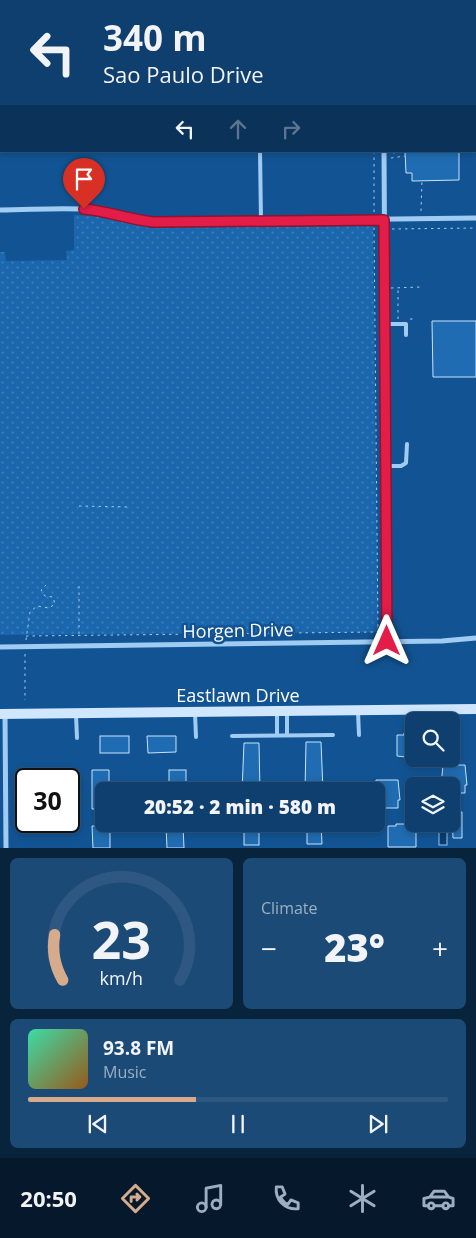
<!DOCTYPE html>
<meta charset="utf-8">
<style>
body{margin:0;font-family:"Open Sans",sans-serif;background:#1c4a76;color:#f1f3f6;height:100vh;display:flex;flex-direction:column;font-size:19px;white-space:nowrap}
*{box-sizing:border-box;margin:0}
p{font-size:16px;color:#9bafc2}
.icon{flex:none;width:28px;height:28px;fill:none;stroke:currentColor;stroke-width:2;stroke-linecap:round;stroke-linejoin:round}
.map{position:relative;height:848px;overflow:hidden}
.panel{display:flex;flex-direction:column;gap:10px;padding:10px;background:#08233c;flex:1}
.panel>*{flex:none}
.guide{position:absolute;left:0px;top:0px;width:476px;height:152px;box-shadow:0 2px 8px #0003,0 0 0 1px #2e5881;background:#0e3f6e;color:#f1f3f6;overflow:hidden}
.controls{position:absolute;left:405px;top:712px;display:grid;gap:10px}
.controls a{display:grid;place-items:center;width:55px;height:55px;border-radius:8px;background:#0e3f6e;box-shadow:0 2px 8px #0003,0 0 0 1px #2e5881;font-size:25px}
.speed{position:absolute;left:15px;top:768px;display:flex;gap:10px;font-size:25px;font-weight:700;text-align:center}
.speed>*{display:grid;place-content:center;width:65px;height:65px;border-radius:50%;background:#0e3f6e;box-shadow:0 2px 8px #0003,0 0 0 1px #2e5881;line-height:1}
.speed .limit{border:2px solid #111;border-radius:8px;background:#fff;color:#111}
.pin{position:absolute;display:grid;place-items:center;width:42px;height:42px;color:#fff;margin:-51px -21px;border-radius:50% 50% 50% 0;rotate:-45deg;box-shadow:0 0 5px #0007}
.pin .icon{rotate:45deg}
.me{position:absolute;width:55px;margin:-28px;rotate:0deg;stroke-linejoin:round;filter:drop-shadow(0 0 4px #0008)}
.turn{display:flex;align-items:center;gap:18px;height:105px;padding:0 20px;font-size:22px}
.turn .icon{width:65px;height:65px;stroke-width:2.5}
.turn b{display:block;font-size:35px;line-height:42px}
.lanes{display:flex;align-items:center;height:48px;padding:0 20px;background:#0003;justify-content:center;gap:25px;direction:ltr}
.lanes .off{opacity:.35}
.big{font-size:38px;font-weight:800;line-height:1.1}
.panel .widget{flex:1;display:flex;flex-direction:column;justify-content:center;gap:8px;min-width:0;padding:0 18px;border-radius:8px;background:#1c4a76}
.panel .dial{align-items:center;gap:0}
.dial svg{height:130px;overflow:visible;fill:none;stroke:#2e5881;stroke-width:7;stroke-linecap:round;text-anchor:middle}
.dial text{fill:#f1f3f6;stroke:none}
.song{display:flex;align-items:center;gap:15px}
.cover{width:60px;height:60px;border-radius:8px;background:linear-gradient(135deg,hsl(160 70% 55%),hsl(30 70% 35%))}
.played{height:5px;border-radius:2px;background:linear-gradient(90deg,#d6ab8b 40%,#2e5881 40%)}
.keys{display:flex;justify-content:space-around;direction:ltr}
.heat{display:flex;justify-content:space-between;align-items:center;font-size:28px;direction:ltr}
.panel .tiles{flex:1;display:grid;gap:10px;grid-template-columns:1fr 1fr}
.widget:last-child{grid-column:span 2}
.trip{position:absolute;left:95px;top:782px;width:290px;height:50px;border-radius:8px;background:#0e3f6e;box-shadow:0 2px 8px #0003,0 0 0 1px #2e5881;font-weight:800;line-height:50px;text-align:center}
.menu{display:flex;height:80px;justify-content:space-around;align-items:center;background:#06192c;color:#9bafc2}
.menu .icon{width:35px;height:35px}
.menu .selected{color:#d6ab8b}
.menu b{font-size:22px;color:#f1f3f6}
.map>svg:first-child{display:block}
</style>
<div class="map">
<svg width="476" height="848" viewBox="0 0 476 848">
<defs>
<pattern id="grass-dots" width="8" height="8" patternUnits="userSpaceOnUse" patternTransform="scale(1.25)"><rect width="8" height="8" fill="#1a67ad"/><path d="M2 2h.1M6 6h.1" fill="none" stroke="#3c7eb9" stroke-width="1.8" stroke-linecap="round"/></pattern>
</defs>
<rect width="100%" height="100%" fill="#125493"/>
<polygon fill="url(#grass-dots)" points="74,215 97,216 150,228 373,226 378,632 0,635 0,252 5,252 6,261 67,260 66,251 74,250"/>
<rect fill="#0b3d6f" stroke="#91c7f5" x="439" y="826" width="8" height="19"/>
<g fill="#206cb2" stroke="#c7e3fd">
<polygon points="405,151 459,151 459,180 412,181 412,173 406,173"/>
<polygon points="432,321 476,321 476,377 433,377"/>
<polygon points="404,733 414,733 414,758 397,756 397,735 404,735"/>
<rect x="100" y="736" width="29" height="17"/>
<polygon points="147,736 176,736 176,752 148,753"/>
<polygon points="306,742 321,742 323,791 305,791"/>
<polygon points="244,743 259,743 260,791 242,791"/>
<polygon points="443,765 465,765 467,785 465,785 465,793 451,793 451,786 441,786"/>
<polygon points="92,770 109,770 109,791 104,791 104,809 92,809"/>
<rect x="169" y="770" width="17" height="21"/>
<polygon points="376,780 398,780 400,800 398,800 398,808 376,808"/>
<polygon points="462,812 462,838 453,838 452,813"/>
<rect x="244" y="824" width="15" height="21"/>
<polygon points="307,824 321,824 322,844 307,844"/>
<polygon points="396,824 408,824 408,826 416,826 416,847 388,847 388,826 396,826"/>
<polygon points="92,826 110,826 110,848 93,848"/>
<polygon points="166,826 183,826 184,848 167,848"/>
</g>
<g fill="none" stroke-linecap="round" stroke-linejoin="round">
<g stroke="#a0cbf2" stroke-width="1" stroke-dasharray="2.5 4" stroke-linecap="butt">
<polyline points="120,0 120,1"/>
<polyline points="475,91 476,91"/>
<polyline points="394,151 394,156"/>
<polyline points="391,158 405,156"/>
<polyline points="421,211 422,180"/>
<polyline points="374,212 374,151"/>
<polyline points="392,229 476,228"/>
<polyline points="391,288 421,287"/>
<polyline points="398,319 398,288"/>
<polyline points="410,319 416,319"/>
<polyline points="79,506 129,507"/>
<polyline points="79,634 79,584"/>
<polyline points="26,636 378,632 374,226"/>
<polyline points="26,640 30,612 37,606 49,608 55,604 53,597 45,596 41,590 46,585"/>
<polyline points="25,654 25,700"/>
</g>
<g stroke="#a0cbf2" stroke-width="4">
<polyline points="133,0 133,1"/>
<polyline points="251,0 251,1"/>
<polyline points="349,0 349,1"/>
<polyline points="0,53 1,54"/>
<polyline points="260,151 261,221"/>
<polyline points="385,324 406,324 406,335"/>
<polyline points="386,466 401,466 406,463 407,444"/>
<polyline points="287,712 287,735"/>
<polyline points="358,712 359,735"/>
<polyline points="195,713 196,737"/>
<polyline points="277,713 277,735"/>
<polyline points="76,715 77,738"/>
<polyline points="232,736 333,735"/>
</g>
<g stroke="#a0cbf2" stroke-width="5">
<polyline points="382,0 382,1"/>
<polyline points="475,4 476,4"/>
<polyline points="384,151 387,641"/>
<path d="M0,210c32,0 65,-3 97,0 20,3 38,10 57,12l322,-4"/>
<polyline points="0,647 442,641 476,638"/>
<polyline points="5,714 6,848"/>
</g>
<polyline stroke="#cfe6fc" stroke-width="10" points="0,714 476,709"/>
</g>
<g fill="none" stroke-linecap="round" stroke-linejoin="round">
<defs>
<path id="route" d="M84,209c24,2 46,11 70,13l230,-2 3,421"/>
</defs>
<use href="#route" stroke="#92132f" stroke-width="12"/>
<use href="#route" stroke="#e11d48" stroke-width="9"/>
</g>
<g text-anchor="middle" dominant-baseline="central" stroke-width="5" stroke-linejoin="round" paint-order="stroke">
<g font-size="18" fill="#fff" stroke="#125493">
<text transform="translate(238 630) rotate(-1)">Horgen Drive</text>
<text x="238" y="695">Eastlawn Drive</text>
</g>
</g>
</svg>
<div class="controls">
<a><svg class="icon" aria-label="search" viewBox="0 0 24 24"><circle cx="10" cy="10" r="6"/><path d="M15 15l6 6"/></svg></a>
<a><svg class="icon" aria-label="layers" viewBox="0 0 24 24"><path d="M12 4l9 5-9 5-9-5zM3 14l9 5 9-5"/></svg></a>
</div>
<div class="speed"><div class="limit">30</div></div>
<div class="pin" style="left:84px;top:209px;background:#d93025"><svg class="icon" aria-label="arrive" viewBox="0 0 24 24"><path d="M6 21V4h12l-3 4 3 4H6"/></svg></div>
<svg class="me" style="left:387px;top:641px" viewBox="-20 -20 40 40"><path d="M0-17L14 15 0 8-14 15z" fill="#e11d48" stroke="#fff" stroke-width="4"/></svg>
<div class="trip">20:52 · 2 min · 580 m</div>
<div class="guide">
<div class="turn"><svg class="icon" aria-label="left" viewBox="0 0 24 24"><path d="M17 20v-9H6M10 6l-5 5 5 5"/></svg><div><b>340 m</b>Sao Paulo Drive</div></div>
<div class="lanes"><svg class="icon" aria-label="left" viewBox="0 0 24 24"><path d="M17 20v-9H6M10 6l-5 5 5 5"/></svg><svg class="icon off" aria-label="ahead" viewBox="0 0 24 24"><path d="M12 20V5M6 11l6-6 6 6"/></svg><svg class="icon off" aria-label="right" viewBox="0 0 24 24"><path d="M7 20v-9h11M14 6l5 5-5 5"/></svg></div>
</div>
</div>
<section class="panel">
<div class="tiles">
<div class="widget dial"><svg viewBox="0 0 100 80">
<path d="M14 69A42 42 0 1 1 86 69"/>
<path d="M14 69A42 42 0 0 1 9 41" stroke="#d6ab8b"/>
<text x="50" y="56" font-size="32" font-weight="700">23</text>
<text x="50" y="72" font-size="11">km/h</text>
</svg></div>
<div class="widget"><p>Climate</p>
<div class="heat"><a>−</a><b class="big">23°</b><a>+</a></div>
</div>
<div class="widget">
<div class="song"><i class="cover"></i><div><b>93.8 FM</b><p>Music</p></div></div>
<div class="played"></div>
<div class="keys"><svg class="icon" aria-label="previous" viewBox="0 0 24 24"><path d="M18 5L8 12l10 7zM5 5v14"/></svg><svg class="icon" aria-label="pause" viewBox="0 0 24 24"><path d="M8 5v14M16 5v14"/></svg><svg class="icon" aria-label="next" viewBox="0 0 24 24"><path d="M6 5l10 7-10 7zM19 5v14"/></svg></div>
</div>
</div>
</section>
<nav class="menu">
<b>20:50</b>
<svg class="icon selected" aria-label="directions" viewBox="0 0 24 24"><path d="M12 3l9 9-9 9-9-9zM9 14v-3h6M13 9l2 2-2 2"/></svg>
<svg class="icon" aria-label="music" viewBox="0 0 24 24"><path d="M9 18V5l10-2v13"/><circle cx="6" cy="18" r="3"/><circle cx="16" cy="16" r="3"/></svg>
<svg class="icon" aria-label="phone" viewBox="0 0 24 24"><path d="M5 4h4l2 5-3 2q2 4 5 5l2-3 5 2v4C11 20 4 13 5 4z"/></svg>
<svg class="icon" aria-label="climate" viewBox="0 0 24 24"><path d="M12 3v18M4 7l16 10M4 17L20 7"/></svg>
<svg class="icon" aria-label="car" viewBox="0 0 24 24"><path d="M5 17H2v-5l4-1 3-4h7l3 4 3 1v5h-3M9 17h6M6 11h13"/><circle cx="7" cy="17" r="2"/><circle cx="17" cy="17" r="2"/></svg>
</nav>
